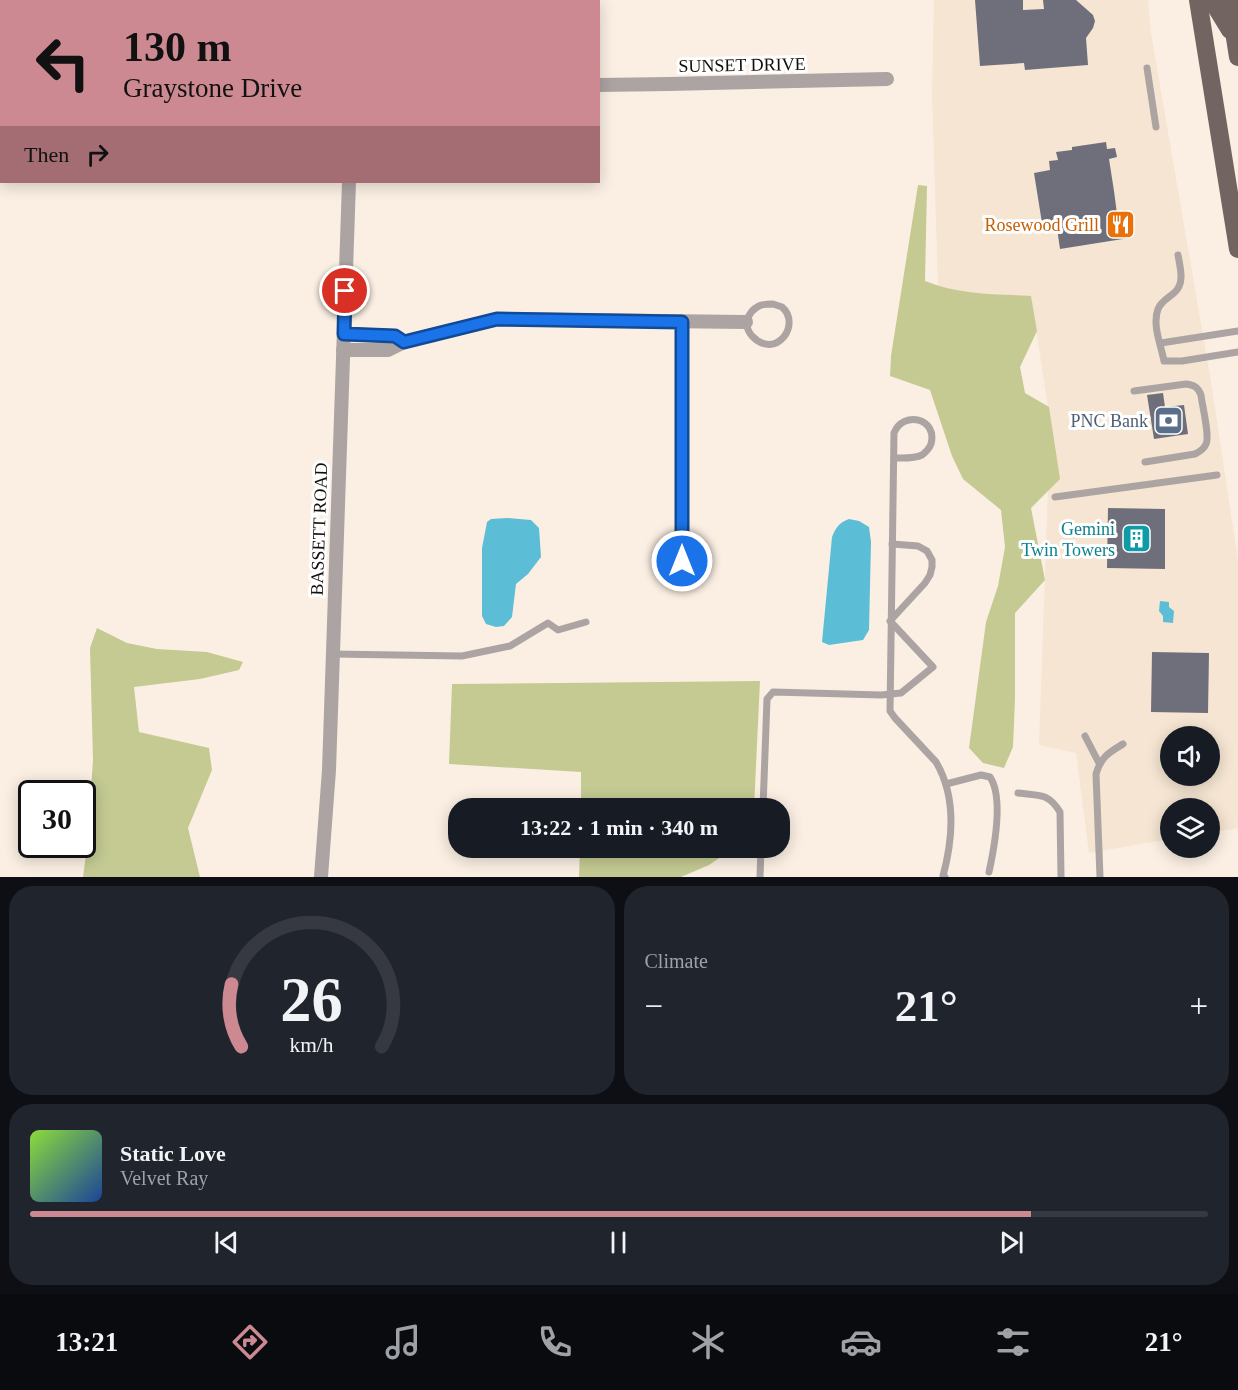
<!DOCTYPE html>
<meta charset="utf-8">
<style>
body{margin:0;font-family:"Times New Roman",serif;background:#20242c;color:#f1f3f6;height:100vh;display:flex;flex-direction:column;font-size:22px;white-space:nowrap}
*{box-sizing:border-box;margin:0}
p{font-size:20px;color:#9ea1a6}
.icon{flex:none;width:33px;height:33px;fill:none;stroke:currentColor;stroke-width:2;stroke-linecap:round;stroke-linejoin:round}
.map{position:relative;height:877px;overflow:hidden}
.panel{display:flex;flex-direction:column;gap:9px;padding:9px;background:#0d0f14;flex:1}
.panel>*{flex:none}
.banner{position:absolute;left:0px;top:0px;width:600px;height:183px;box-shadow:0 3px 15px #0003;background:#cd8991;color:#111;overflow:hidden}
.buttons{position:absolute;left:1160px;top:726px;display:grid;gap:12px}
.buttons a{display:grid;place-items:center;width:60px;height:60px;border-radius:50%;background:#171b24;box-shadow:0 3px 15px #0003;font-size:30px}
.speed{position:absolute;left:18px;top:780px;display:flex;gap:12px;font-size:30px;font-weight:700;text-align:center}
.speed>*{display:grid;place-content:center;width:78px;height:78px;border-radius:50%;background:#171b24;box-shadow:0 3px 15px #0003;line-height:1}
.speed .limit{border:3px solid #111;border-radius:9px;background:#fff;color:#111}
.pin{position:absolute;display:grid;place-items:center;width:51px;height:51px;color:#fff;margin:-26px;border:3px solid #fff;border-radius:50%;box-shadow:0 2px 6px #0007}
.me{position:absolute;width:66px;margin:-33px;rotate:0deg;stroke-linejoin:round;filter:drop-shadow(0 0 4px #0008)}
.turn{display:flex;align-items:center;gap:21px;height:126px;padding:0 24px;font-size:27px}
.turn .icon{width:78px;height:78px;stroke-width:2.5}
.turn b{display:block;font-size:42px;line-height:51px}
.then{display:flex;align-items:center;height:57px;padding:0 24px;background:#0003;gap:12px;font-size:22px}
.big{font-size:45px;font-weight:700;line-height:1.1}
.panel .tile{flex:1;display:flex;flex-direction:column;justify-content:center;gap:9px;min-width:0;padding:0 21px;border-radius:24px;background:#20242c}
.panel .dial{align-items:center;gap:0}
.dial svg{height:156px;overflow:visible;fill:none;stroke:#363941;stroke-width:7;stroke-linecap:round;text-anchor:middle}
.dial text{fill:#f1f3f6;stroke:none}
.song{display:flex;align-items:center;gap:18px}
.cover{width:72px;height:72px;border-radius:9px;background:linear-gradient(135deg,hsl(90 70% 55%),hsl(220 70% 35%))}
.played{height:6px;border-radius:3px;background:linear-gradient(90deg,#cd8991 85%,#363941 85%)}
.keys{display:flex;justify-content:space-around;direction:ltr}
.heat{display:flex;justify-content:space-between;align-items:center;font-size:33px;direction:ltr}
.panel .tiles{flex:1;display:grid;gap:9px;grid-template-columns:1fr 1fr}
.tile:last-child{grid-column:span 2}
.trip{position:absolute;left:448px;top:798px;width:342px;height:60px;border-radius:24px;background:#171b24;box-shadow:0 3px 15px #0003;font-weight:700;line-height:60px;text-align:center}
.tabs{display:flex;height:96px;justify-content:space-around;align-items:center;background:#090b0e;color:#9ea1a6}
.tabs .icon{width:42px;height:42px}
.tabs .on{color:#cd8991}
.tabs b{font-size:27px;color:#f1f3f6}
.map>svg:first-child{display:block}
</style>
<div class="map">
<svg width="1238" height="877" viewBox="0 0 1238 877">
<rect width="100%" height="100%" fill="#fbefe3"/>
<path fill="#f5e5d2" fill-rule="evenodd" d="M934,0h214l3,33 60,349 27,178v268l-29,5v-25h-39v31l-81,14 -13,-100 -37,-8 9,-254 11,-12 -28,-183 -66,-4 -27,-6 -6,-191zM1170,736h39v40h-39z"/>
<g fill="#c4ca92">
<path d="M918,185l9,1 -2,95c34,14 71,13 106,15l6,35 -17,36 5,26 24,14 11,72 -29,29 14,72 -30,33v86l-2,48 -9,21 -21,-5 -14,-15 17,-126 12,-36 7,-39 -4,-37 -38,-31 -11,-23 -22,-66 -40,-14 1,-20z"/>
<polygon points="97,628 127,643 157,649 207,652 243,662 239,670 200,679 134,687 139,732 209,748 212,770 188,828 200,877 83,877 87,847 93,760 90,648"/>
<polygon points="760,681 754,808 581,808 581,772 449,764 452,684"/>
<polygon points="580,848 734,848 709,865 681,877 579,877"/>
</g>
<g fill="#5cbdd7">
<polygon points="507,518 531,520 539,528 541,557 528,574 516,584 512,617 504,626 496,627 486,624 482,616 482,548 487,522 491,519"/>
<path d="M849,519l10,2 10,6 2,15 -2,88 -6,10 -34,5 -7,-3 10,-105c4,-10 7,-14 17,-18z"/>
<polygon points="1160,601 1169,602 1169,607 1174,611 1173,623 1163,622 1163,616 1159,611"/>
</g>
<g fill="#6f6f7c">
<polygon points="975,0 1023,0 1023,10 1044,9 1043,0 1076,0 1093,15 1095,21 1093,28 1086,38 1088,65 1025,70 1024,63 980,66"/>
<polygon points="1106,142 1107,149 1115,148 1117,157 1109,159 1114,191 1117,214 1125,213 1129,238 1060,249 1056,221 1042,223 1034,173 1050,170 1049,161 1058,160 1056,152 1072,150 1072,147"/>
<polygon points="1163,393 1165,407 1184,405 1188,434 1154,439 1147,395"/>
<polygon points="1108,508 1165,509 1165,569 1107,568"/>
<polygon points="1152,652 1209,653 1208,713 1151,712"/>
</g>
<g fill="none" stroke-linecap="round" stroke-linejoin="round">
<g stroke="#aca4a2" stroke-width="7">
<polyline points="1147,68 1156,127"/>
<path d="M1178,255c2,12 7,28 -3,37 -6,6 -13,8 -17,17 -6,16 3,36 6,52h18l56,-9"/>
<path d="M773,304c3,1 6,2 9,3 20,17 -6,54 -30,29 -9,-10 -5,-24 7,-30 4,-2 10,-2 14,-2z"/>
<polyline points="1161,343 1238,331"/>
<path d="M1134,391l52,-7c8,1 12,3 15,11 1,10 9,41 5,49 -2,5 -7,8 -11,10l-50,8"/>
<path d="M894,458c9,0 20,1 28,-3 4,-3 7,-6 9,-11 7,-26 -28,-34 -37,-11l-4,278 5,7 41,44c20,34 17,77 7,114l2,1"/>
<polyline points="1055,497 1217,475"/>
<polyline points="333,654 462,656 510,646 548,623 558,630 586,622"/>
<polyline points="1085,736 1099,763"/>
<path d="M946,784l35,-9 9,2c14,21 4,72 -1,95"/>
<path d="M1018,793c21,3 30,-1 42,19l1,65"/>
<polyline points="763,808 767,699 773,692 881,695 901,693 933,667 890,621 925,583 930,575 932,567 932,560 927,551 918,546 892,544"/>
<polyline points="760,877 761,848"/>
<path d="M1100,877l-4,-103c5,-17 12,-21 27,-30"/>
</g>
<g stroke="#aca4a2" stroke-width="14">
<polyline points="353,2 354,0"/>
<polyline points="598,85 669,84 887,79"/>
<polyline points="344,334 395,336 404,342"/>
<polyline points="343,350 388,350 404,342 497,319 746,322"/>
<polyline points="682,561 682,322"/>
<polyline points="321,877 329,770 349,182"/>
</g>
<g stroke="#726561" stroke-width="18">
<polyline points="1198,0 1238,249"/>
<polyline points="1215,0 1216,7 1230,30"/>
<polyline points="1229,0 1238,57"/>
</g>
</g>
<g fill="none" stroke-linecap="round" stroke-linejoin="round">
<defs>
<polyline id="route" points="345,291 344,334 395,336 404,342 497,319 682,322 682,561"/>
</defs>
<use href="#route" stroke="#114b97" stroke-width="15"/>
<use href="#route" stroke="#1a73e8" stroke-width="10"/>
</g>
<defs>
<symbol id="restaurant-square" viewBox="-11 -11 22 22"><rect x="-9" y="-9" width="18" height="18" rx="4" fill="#e8710a" stroke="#fff"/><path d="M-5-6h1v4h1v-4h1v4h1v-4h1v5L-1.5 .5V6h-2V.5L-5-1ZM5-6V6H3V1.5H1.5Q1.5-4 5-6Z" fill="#fff"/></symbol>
<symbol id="bank-square" viewBox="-11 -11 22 22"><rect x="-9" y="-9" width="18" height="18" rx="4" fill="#5c6f8a" stroke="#fff"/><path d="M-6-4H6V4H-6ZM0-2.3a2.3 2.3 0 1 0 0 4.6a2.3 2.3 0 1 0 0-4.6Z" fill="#fff"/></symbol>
<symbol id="building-square" viewBox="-11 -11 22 22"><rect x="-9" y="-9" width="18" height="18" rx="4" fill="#0f9aa8" stroke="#fff"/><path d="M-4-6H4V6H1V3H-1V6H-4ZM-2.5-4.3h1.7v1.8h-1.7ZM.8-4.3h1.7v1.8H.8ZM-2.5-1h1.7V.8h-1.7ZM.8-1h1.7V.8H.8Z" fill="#fff"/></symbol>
</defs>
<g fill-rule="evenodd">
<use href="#restaurant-square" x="1104" y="208" width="33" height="33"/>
<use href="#bank-square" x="1152" y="404" width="33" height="33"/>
<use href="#building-square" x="1120" y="522" width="33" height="33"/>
</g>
<g text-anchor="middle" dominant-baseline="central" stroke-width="6" stroke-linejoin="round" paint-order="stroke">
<g font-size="18" fill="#120e0a" stroke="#fff">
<text transform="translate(742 65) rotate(-1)">SUNSET DRIVE</text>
<text transform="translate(319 529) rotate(-88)">BASSETT ROAD</text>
</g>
<g font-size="18" fill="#c56008" stroke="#fff" text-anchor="end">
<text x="1099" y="225">Rosewood Grill</text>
</g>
<g font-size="18" fill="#4e5e75" stroke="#fff" text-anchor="end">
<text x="1148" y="421">PNC Bank</text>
</g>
<g font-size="18" fill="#0d838f" stroke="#fff" text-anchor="end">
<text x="1115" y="529">Gemini<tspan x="1115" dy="21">Twin Towers</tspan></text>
</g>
</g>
</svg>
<div class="buttons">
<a><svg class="icon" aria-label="sound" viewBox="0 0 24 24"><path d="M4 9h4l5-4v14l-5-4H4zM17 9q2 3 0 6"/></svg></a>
<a><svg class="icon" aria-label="layers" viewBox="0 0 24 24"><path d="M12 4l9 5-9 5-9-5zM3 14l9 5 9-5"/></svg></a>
</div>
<div class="speed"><div class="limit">30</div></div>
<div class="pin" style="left:345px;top:291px;background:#d93025"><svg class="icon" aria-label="arrive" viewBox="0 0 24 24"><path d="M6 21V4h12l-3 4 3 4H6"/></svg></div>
<svg class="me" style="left:682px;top:561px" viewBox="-20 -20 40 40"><circle r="17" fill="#1a73e8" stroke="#fff" stroke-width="3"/><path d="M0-11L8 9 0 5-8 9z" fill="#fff"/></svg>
<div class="trip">13:22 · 1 min · 340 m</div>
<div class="banner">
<div class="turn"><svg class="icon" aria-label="left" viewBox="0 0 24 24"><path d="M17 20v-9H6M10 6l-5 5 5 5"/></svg><div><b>130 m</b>Graystone Drive</div></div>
<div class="then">Then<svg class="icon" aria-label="right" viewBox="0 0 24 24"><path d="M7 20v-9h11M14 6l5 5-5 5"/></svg></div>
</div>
</div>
<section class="panel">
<div class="tiles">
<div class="tile dial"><svg viewBox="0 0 100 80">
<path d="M14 69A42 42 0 1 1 86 69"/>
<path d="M14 69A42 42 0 0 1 9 37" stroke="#cd8991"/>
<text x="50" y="56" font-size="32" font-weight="700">26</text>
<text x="50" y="72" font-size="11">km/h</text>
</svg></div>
<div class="tile"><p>Climate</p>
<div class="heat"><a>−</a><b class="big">21°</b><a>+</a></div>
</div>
<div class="tile">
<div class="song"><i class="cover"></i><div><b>Static Love</b><p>Velvet Ray</p></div></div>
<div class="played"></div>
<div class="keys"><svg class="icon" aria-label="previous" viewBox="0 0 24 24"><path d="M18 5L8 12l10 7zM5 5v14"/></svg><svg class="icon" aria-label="pause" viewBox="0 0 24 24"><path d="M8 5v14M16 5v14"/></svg><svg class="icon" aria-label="next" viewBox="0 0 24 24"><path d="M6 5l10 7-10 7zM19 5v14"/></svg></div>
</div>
</div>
</section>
<nav class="tabs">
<b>13:21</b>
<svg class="icon on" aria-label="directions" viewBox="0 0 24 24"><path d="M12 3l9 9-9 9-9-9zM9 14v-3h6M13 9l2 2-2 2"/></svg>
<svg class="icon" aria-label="music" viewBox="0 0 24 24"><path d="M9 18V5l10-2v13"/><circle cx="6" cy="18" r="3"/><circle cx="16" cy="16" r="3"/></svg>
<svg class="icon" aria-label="phone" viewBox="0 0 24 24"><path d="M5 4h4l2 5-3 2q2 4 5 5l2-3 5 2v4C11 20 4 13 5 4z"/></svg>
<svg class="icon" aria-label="climate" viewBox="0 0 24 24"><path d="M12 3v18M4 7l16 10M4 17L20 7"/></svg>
<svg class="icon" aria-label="car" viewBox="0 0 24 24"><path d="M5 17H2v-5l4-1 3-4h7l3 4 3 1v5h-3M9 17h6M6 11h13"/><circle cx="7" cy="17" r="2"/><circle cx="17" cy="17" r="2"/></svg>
<svg class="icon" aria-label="filters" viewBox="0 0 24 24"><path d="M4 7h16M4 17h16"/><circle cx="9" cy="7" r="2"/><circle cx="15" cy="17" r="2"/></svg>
<b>21°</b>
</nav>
